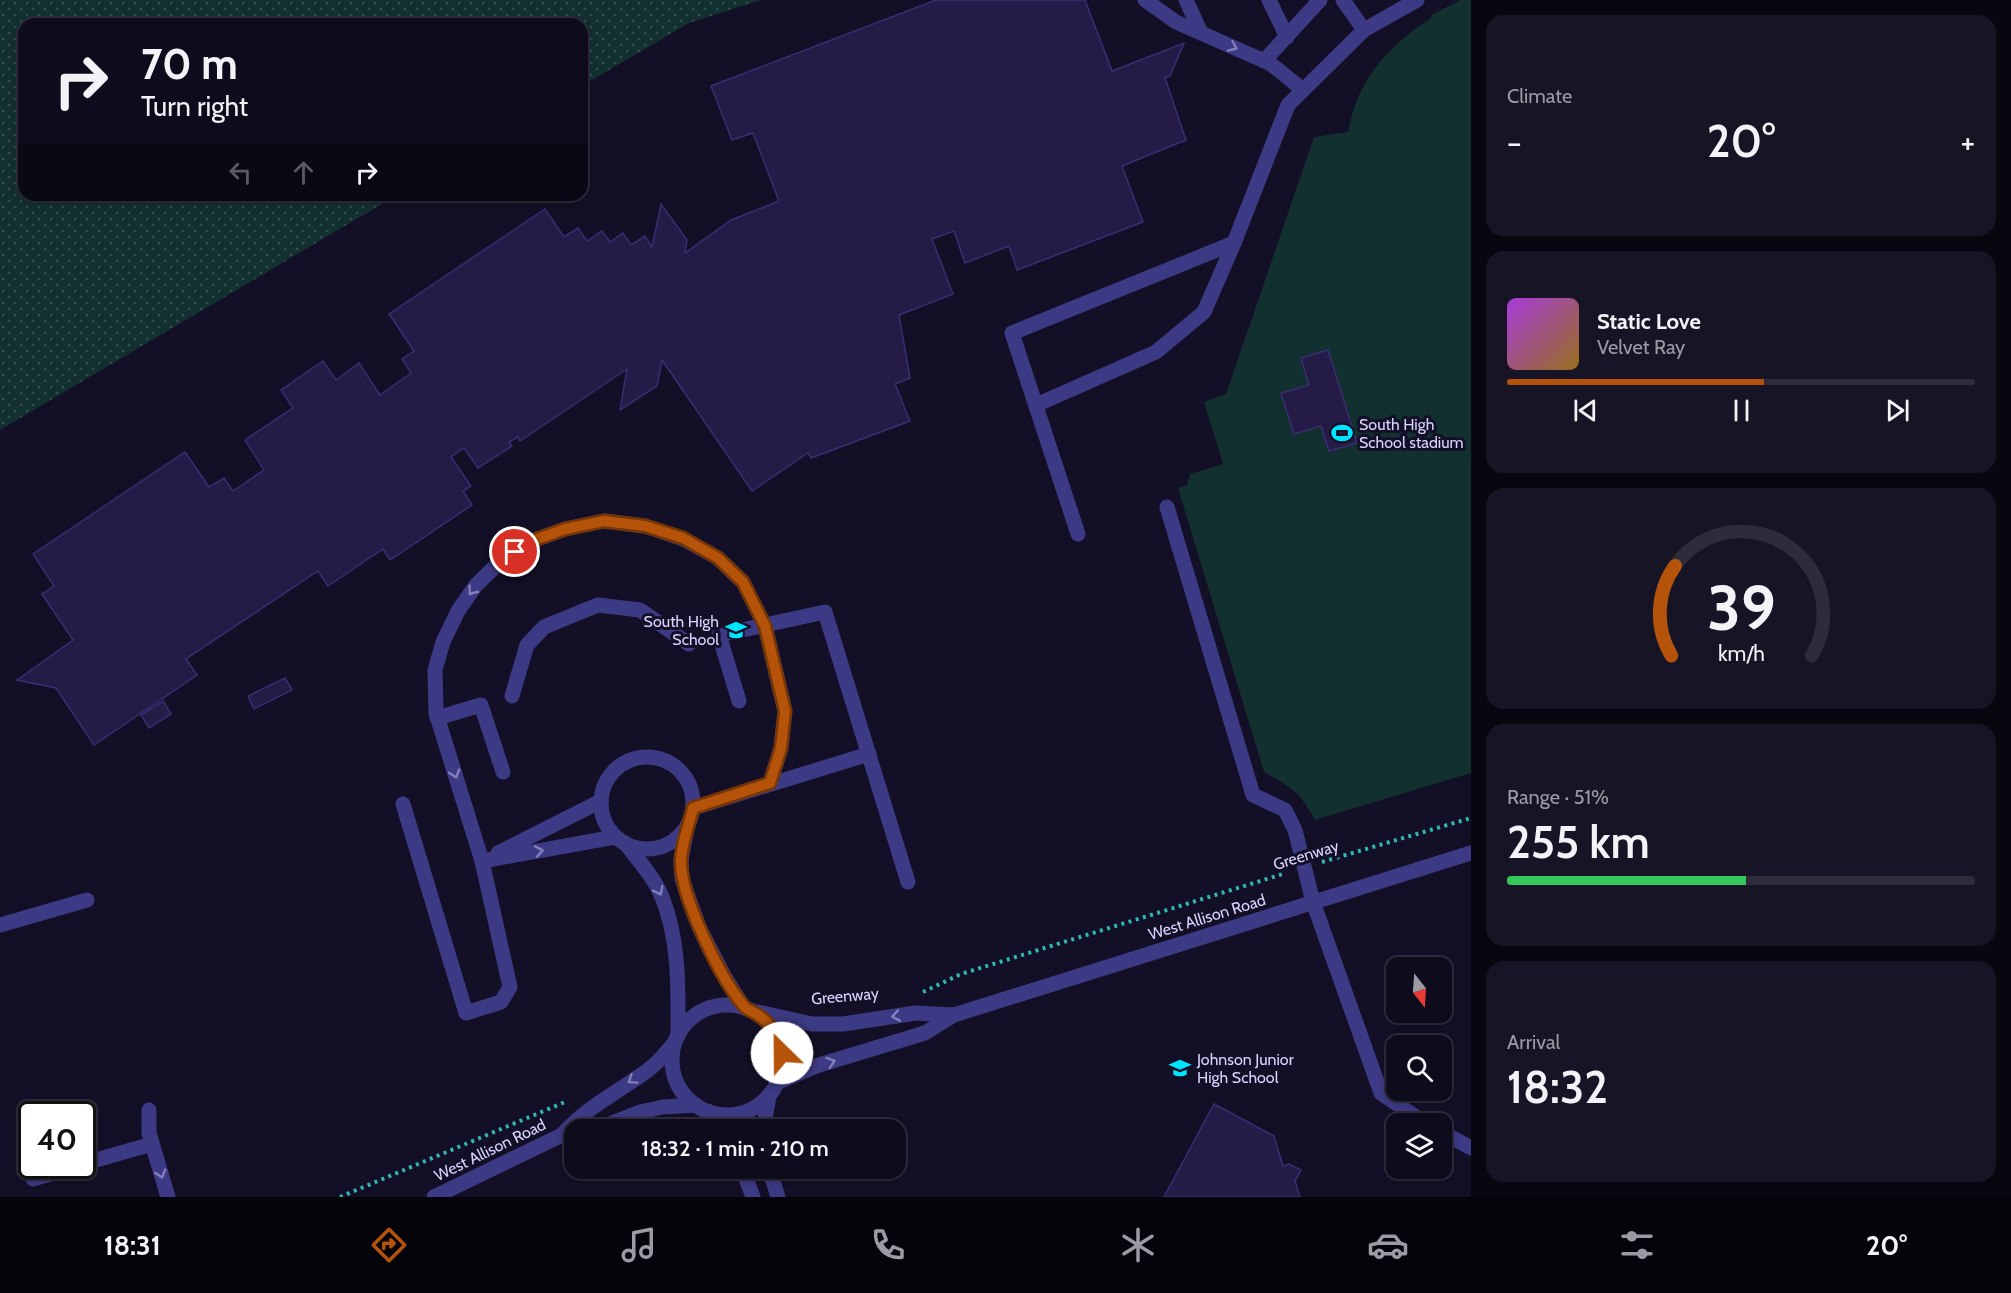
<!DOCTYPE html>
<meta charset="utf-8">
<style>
body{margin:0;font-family:Cabin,sans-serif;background:#171425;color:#f1f3f6;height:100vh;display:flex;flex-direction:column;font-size:22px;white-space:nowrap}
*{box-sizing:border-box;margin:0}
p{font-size:20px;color:#9b9ba3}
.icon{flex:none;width:33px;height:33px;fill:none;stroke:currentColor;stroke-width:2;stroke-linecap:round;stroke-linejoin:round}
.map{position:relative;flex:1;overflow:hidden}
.sheet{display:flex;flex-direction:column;gap:15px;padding:15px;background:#08060f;width:540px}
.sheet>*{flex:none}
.banner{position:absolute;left:18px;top:18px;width:570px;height:183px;border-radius:18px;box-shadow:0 3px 9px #0003,0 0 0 2px #2e2b3b;background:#0e0b1c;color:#f1f3f6;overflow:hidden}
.needle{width:39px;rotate:163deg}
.buttons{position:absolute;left:1386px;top:957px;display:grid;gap:12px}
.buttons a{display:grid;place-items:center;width:66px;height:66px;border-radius:12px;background:#0e0b1c;box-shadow:0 3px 9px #0003,0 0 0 2px #2e2b3b;font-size:30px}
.speed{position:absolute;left:18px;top:1101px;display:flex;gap:12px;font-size:30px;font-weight:700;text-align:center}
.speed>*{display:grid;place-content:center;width:78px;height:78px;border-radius:50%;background:#0e0b1c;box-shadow:0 3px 9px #0003,0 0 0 2px #2e2b3b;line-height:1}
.speed .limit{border:3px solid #111;border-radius:9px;background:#fff;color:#111}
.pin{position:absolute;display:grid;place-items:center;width:51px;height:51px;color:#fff;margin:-26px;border:3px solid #fff;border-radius:50%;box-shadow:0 2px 6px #0007}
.me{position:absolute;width:66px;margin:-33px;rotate:337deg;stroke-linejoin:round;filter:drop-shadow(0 0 4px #0008)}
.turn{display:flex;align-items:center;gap:21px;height:126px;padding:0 24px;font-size:27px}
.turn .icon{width:78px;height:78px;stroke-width:2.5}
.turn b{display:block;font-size:42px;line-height:51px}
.lanes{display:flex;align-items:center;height:57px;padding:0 24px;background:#0003;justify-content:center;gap:30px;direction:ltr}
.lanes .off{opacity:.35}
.big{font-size:45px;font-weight:600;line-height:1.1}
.sheet .widget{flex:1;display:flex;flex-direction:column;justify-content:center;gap:9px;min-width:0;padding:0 21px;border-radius:18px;background:#171425}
.sheet .dial{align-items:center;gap:0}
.dial svg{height:156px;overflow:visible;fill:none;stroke:#2e2b3b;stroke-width:7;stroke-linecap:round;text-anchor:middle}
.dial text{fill:#f1f3f6;stroke:none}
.song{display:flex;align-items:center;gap:18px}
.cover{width:72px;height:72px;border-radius:9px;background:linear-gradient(135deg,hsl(280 70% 55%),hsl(40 70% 35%))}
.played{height:6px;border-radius:3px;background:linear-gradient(90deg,#b45309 55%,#2e2b3b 55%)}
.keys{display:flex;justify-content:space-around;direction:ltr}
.heat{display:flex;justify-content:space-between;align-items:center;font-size:33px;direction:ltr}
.charge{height:9px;border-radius:4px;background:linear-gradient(90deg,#34c759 51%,#2e2b3b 0)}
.trip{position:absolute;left:564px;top:1119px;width:342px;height:60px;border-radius:18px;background:#0e0b1c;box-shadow:0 3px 9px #0003,0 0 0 2px #2e2b3b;font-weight:600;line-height:60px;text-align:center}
.tabs{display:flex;height:96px;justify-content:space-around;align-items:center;background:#06040b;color:#9b9ba3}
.tabs .icon{width:42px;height:42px}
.tabs .active{color:#b45309}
.tabs b{font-size:27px;color:#f1f3f6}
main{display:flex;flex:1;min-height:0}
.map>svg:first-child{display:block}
</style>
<main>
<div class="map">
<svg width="1471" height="1197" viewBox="0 0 1471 1197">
<defs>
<pattern id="grass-dots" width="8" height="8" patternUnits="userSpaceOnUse" patternTransform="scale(1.5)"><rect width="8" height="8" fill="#12302f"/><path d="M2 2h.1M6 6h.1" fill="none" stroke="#344d4e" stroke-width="1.8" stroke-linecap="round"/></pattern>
</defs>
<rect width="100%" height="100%" fill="#130f26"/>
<polygon fill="url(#grass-dots)" points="0,0 761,0 689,23 582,86 582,24 24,24 24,195 397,195 0,430"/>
<path fill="#12302f" d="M1461,0h10v773l-156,47c-16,-30 -24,-32 -51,-48l-86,-284 9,-3 3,-11 33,-10 -19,-62 22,-8 88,-257 34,-5c10,-54 39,-85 83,-114v-3z"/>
<g fill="#241b47" stroke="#3b2d73" stroke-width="1.5">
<polygon points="936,0 1085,0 1112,71 1184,43 1170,76 1165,78 1186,140 1122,166 1143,222 1017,270 1009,246 965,263 954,231 932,239 953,294 899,315 910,378 895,384 910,421 811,458 808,453 752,491 662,360 657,386 620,410 627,369 520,441 518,437 509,442 512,446 478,468 464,448 451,457 471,486 463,491 472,505 390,560 383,549 328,586 318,571 186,659 197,675 94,745 56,688 17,680 73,640 42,594 54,586 33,554 185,452 209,487 224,478 233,491 264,470 245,440 293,408 281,390 323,361 336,380 359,363 380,395 411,373 402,359 414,351 389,314 545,209 564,237 578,228 587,241 602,231 610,242 623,233 631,245 645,236 652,247 661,204 687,240 685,253 731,220 779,201 753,133 732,140 711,86"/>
<polygon points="1328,350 1357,443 1329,451 1321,426 1294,434 1281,393 1309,385 1301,358"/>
<polygon points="285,678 292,690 254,709 248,696"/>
<polygon points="163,701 171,714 149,728 141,715"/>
<polygon points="1214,1104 1274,1136 1283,1166 1289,1164 1301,1170 1295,1181 1300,1197 1164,1197"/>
</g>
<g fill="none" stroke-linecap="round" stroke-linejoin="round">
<g stroke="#2fb8b0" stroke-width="4" stroke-dasharray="3 4.5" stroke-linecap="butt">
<polyline points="1322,862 1471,818"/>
<polyline points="923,992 961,974 1286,873"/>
<polyline points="340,1197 565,1102"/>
</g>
<g stroke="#3d3a85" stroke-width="15">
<polyline points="1145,0 1176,22 1271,64 1303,90"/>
<polyline points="1186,0 1201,33"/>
<polyline points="1269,0 1287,37"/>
<polyline points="1343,0 1364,30"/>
<polyline points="1264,61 1320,0"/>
<polyline points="1036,405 1156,352 1204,312 1234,243"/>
<polyline points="1167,507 1253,795 1285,810 1295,830 1313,902 1381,1093 1426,1124"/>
<polyline points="1078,534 1012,333 1234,243 1288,105 1364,30 1417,0"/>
<polyline points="512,696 527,645 544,627 598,605 640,610 689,644"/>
<polyline points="739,701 719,635 825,612 908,882"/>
<polyline points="437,718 481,705 503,772"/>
<circle cx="647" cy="803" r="46"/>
<polyline points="403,804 466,1013 501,1002 510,987 482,861 436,713 435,670 443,642 458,611 476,585 501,561 529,542 565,529 604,521 645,526 683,539 718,558 743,582 765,626 785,711 781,748 770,783"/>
<polyline points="693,808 869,754"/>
<polyline points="687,828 681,860 682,879 699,927 723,974 744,1008"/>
<path d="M625,843c13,17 29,34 37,54 18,45 16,92 16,139"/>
<polyline points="498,853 601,801"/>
<polyline points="482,861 615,837"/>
<polyline points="0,925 87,900"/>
<circle cx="727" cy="1060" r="55"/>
<polyline points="758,1012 812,1024 843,1024 916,1013 954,1015"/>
<polyline points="776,1083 819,1065 925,1033 954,1015 1471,853"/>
<polyline points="149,1110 149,1133 168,1197"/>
<polyline points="708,1111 721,1130"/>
<polyline points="595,1130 640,1112 663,1107 696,1105"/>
<polyline points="763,1130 769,1096"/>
<polyline points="1442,1132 1471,1148"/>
<path d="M562,1135c24,-28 57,-43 86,-65 11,-8 19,-18 27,-28"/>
<polyline points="82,1164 152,1144"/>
<polyline points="742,1168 753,1197"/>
<polyline points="769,1168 778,1197"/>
<polyline points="33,1179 78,1166"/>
<polyline points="434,1197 562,1135 574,1135"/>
</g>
</g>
<defs><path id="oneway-chevron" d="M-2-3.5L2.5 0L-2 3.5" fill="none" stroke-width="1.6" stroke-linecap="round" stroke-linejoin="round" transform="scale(1.5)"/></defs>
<g stroke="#837fbc">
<use href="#oneway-chevron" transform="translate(1233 47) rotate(24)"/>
<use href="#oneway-chevron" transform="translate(472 591) rotate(127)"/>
<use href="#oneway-chevron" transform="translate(455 774) rotate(73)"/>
<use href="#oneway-chevron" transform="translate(539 851) rotate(-10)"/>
<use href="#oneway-chevron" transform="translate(659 891) rotate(63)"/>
<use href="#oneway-chevron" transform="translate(896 1016) rotate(170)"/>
<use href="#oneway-chevron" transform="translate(831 1062) rotate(-18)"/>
<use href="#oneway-chevron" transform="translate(632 1080) rotate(146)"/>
<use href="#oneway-chevron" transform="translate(161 1174) rotate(73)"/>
</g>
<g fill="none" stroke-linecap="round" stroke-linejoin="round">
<defs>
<path id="route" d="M515,552l14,-10 36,-13 39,-8 41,5 38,12 35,20 25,24 22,44 20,85 -4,37 -11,35 -77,25c-4,18 -12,35 -12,54 0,36 39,115 62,143 3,5 10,6 15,10 14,9 21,23 24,38"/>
</defs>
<use href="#route" stroke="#753606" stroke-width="15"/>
<use href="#route" stroke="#b45309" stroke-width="10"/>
</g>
<defs>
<symbol id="stadium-bare" viewBox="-9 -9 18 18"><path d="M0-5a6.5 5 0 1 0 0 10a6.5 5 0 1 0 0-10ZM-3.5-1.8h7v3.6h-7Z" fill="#00e5ff" stroke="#130f26" stroke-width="2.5" paint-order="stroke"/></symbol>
<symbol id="school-bare" viewBox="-9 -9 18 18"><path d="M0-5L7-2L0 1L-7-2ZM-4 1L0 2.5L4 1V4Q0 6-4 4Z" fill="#00e5ff" stroke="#130f26" stroke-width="2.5" paint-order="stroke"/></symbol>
</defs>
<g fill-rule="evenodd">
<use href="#stadium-bare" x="1327" y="418" width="30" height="30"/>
<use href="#school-bare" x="721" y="615" width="30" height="30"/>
<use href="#school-bare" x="1165" y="1053" width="30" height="30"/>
</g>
<g text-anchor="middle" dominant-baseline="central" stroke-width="6" stroke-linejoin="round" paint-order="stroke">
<g font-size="16" fill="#d9d4ff" stroke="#130f26" text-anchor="start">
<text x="1359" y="424">South High<tspan x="1359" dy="18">School stadium</tspan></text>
<text x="719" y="621" text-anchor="end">South High<tspan x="719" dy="18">School</tspan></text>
<text x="1197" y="1059">Johnson Junior<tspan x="1197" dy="18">High School</tspan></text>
</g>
<g font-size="16" fill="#d9d4ff" stroke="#130f26">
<text transform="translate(1306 855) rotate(-17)">Greenway</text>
<text transform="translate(1207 917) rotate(-17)">West Allison Road</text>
<text transform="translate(845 996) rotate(-5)">Greenway</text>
<text transform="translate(490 1150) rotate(-26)">West Allison Road</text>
</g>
</g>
</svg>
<div class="buttons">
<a><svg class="needle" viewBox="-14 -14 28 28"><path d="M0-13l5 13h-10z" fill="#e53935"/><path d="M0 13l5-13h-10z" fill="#9b9ba3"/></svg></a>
<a><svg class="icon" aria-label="search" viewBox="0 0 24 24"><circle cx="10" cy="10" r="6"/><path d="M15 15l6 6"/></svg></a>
<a><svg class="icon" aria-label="layers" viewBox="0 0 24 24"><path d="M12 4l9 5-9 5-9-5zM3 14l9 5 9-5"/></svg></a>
</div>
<div class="speed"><div class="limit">40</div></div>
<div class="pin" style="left:515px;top:552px;background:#d93025"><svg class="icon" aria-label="arrive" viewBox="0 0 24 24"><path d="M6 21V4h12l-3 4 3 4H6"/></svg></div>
<svg class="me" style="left:782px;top:1053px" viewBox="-20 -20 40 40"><circle r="19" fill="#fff"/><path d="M0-13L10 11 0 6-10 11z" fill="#b45309"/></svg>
<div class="trip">18:32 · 1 min · 210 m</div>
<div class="banner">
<div class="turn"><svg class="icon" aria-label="right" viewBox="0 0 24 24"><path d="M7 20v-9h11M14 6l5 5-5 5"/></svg><div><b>70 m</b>Turn right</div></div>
<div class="lanes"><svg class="icon off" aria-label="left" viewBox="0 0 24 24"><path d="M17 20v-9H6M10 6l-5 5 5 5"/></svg><svg class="icon off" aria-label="ahead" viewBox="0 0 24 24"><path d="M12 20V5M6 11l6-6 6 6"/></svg><svg class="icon" aria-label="right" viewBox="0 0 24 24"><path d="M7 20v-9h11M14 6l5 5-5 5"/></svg></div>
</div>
</div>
<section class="sheet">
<div class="widget"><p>Climate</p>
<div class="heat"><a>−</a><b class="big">20°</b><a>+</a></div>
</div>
<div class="widget">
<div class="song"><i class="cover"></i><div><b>Static Love</b><p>Velvet Ray</p></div></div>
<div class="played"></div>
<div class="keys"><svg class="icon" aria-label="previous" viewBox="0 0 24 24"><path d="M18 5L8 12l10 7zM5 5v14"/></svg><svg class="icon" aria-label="pause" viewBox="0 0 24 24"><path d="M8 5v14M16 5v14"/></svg><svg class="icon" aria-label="next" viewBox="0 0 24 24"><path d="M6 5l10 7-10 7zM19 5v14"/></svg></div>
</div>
<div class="widget dial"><svg viewBox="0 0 100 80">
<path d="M14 69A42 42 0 1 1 86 69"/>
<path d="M14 69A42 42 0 0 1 16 23" stroke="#b45309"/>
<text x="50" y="56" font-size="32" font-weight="700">39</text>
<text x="50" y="72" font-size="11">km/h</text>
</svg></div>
<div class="widget"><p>Range · 51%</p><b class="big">255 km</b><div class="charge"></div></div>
<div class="widget"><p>Arrival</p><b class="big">18:32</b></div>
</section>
</main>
<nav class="tabs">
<b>18:31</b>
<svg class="icon active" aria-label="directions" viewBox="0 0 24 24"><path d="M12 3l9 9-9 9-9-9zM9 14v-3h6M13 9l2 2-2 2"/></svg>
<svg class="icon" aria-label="music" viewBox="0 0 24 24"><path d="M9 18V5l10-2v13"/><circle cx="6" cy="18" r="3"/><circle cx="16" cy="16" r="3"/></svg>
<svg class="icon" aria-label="phone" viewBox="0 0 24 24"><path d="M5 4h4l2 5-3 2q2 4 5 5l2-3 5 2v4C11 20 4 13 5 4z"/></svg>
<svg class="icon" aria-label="climate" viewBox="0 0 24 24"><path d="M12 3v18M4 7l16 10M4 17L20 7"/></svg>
<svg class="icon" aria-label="car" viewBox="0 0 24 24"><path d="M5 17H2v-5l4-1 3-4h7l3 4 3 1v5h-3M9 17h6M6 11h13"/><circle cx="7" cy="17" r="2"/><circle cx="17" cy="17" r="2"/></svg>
<svg class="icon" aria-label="filters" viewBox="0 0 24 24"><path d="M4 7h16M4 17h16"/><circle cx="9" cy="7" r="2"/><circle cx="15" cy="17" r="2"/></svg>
<b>20°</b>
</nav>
